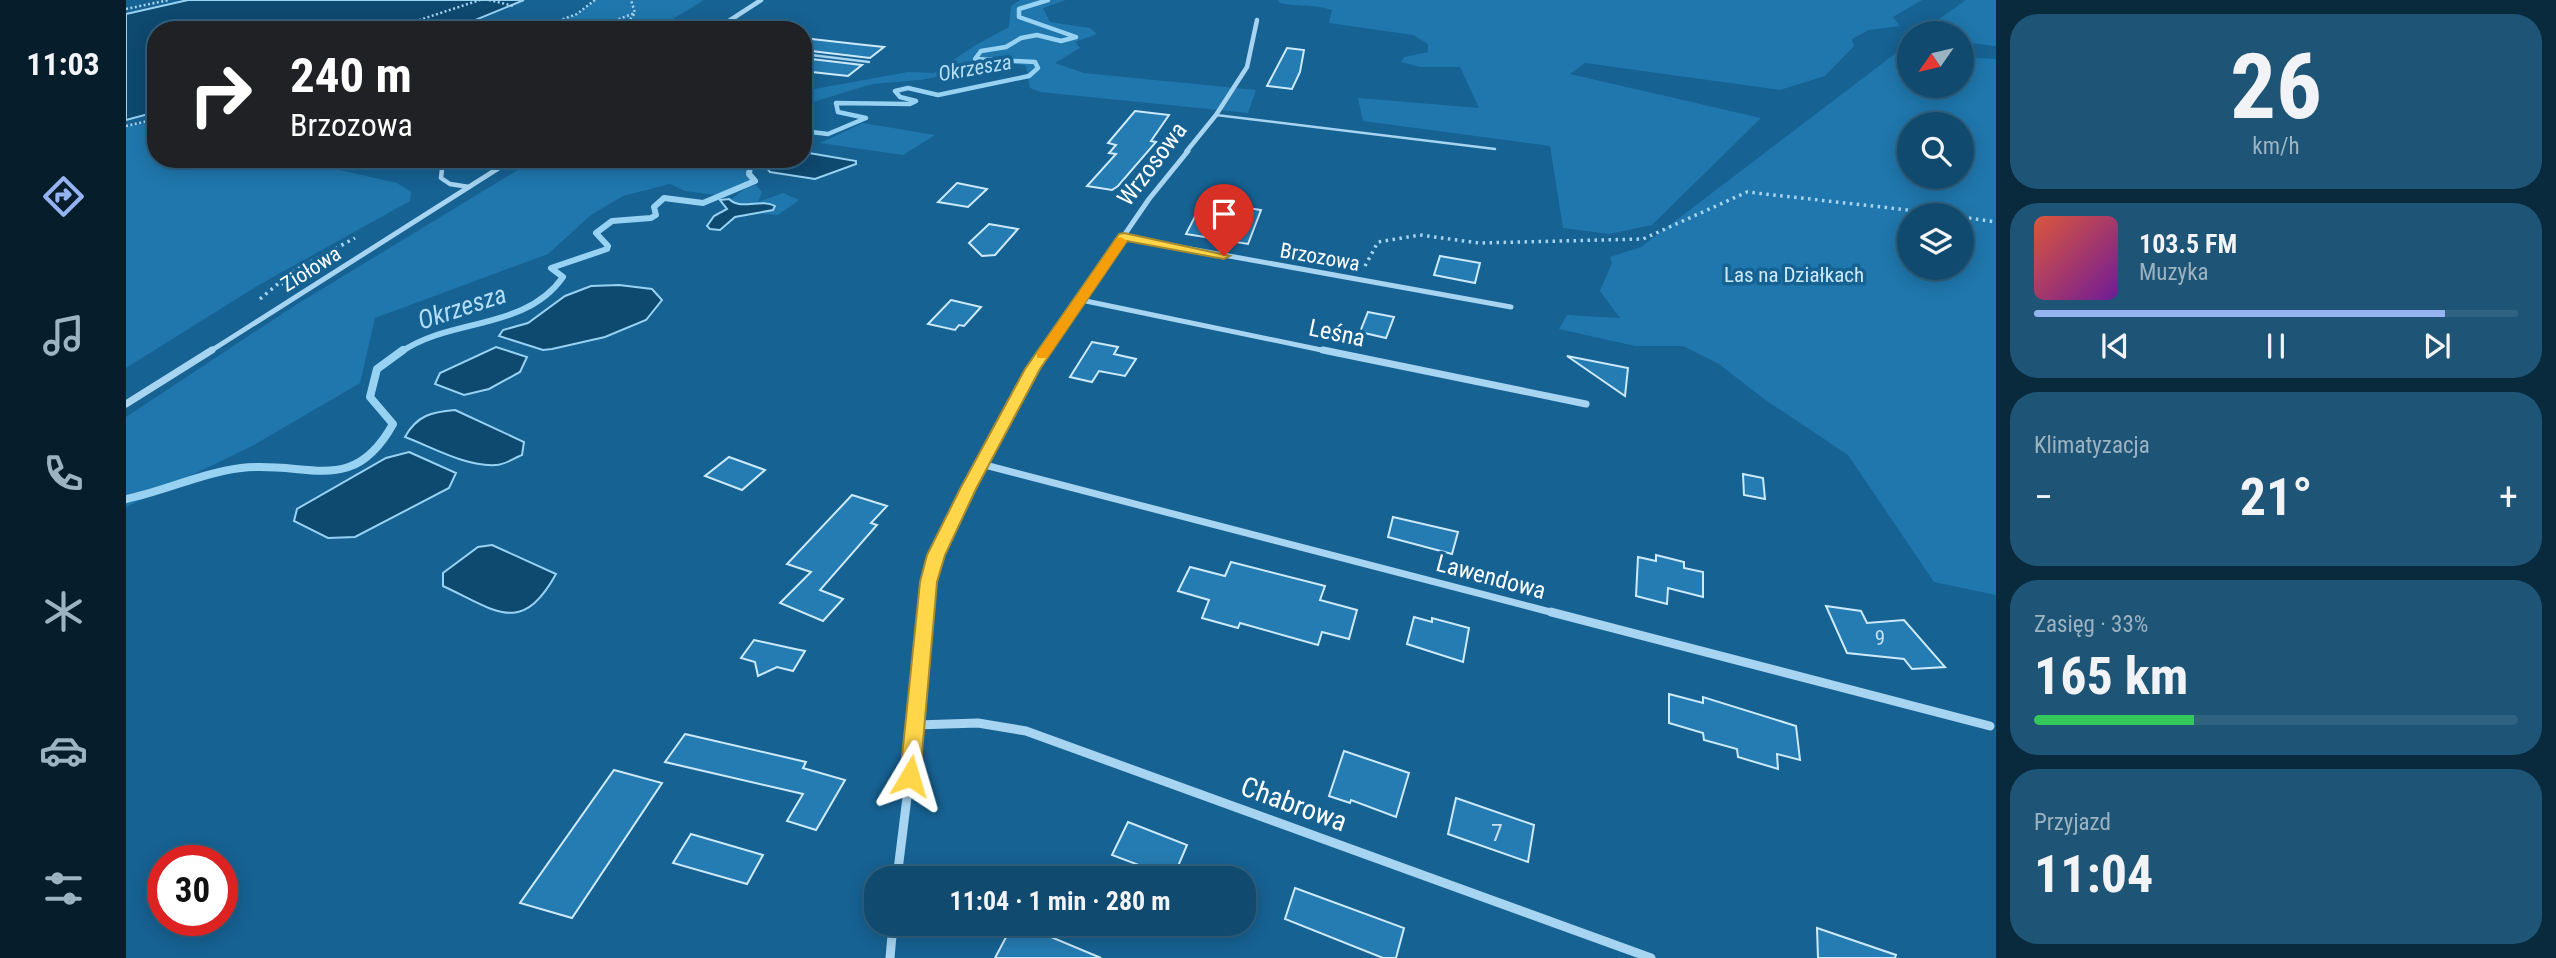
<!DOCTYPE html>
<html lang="pl">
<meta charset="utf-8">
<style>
body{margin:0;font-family:"Roboto Condensed",sans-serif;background:#1e5476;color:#f1f3f6;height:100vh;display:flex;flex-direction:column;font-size:26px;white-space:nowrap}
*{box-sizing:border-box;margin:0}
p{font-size:23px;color:#9cb3c2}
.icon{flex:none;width:38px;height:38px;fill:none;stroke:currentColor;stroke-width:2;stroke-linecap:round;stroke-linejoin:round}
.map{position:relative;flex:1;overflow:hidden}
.sheet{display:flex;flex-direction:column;gap:14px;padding:14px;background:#09293c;width:560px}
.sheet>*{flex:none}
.hud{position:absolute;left:21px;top:21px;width:665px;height:147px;border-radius:28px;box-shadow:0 4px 18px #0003,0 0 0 2px #306281;background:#202124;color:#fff;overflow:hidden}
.needle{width:46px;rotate:236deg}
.fabs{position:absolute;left:1771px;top:21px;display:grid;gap:14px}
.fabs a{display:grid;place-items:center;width:77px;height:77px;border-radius:50%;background:#104a6e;box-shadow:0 4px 18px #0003,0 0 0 2px #306281;font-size:35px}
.speed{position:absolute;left:21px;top:845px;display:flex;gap:14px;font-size:35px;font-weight:700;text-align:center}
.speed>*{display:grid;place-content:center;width:91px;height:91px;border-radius:50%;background:#104a6e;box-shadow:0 4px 18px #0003,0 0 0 2px #306281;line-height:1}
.speed .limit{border:10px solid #d22;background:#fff;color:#111}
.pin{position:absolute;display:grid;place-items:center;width:60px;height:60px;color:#fff;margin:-72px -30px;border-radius:50% 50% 50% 0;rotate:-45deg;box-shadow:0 0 7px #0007}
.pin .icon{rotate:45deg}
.me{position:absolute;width:77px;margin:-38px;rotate:7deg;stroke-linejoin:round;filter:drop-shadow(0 0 5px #0008)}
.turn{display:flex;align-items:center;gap:24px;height:147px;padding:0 28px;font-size:32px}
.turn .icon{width:91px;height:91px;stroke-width:2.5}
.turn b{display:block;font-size:49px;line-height:60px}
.big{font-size:52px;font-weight:700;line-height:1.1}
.sheet .tile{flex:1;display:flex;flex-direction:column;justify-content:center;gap:10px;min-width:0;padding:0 24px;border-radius:28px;background:#1e5476}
.sheet .dial{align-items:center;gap:0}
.dial b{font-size:91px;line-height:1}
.song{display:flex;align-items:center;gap:21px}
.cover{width:84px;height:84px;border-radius:10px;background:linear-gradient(135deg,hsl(10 70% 55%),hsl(280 70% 35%))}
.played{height:7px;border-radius:4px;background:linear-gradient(90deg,#95b2f1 85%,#306281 85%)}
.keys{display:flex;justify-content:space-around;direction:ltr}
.heat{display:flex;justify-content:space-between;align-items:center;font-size:38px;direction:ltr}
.charge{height:10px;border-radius:5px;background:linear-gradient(90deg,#34c759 33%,#306281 0)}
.trip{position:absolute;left:738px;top:866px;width:392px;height:70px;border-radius:28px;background:#104a6e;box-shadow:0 4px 18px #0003,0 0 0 2px #306281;font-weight:700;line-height:70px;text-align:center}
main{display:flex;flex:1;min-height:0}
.tab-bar{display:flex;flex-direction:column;width:126px;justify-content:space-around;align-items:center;background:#061e2c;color:#9cb3c2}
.tab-bar .icon{width:49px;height:49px}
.tab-bar .current{color:#95b2f1}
.tab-bar b{font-size:32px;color:#f1f3f6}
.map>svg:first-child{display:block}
</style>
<main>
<nav class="tab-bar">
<b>11:03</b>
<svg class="icon current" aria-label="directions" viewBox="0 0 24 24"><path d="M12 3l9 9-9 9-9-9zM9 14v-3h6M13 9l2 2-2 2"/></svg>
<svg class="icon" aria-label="music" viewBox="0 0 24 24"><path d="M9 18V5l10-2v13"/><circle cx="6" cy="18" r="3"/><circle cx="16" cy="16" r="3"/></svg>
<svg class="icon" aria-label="phone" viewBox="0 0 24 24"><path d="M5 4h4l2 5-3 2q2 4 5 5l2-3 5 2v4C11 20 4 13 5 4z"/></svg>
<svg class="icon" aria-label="climate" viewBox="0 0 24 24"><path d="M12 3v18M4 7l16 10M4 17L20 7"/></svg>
<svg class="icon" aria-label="car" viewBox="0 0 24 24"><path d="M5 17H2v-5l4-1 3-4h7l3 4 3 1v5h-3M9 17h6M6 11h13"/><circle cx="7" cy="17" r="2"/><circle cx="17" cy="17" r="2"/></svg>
<svg class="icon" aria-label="filters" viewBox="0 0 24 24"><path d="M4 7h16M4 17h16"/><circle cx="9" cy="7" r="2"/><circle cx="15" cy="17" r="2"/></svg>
</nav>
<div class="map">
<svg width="1870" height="958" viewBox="0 0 1870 958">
<rect width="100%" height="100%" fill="#166293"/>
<g fill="#1f77ad" fill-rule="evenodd">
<polygon points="469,0 578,0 529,30 407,30 451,14"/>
<polygon points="894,0 940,0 917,8 924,22 964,28 971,34 949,42 954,48 929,63 958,73 1130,90 1122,113 914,92 904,88 900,66 888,63 794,80 746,84 677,105 677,91 782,72 808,73 848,46 883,27 885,6"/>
<path d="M1152,0h644l-29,17 7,9 -31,4 -17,9 2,7 -29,30 -45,14 -195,-27 -15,11 191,44 -109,107 -43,9 -46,-6 -13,-82 -187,-25 -5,-23 121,10 -19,-41h-40l-19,-5 3,-5 24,-5v-8l-15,-9 -84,-12 3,-13c-17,-6 -34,-3 -52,-7z"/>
<polygon points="1840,0 1870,0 1870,46 1836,42 1836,33 1793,33"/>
<path d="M1783,51v35h53v-29l34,2v536l-62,-13 -86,-127 -84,-56 -45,-35 -36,-18h-48l-76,-17 8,-14 53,3 -20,-27 12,-28 -2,-6 31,-10 255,-194zM1783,124h53v53h-53zM1783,215h53v53h-53z"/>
<polygon points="30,120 30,159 165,159 271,183 285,192 284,201 131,286 0,368 0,127"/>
<polygon points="737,123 809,135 777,155 694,143"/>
<polygon points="410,159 629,159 618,169 625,180 590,195 559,191 544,184 497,196 465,215 422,254 249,318 234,383 128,445 0,507 0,417 168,306"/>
<polygon points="630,185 636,192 632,202 657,193 673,200 652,215 632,213 647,210 647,204 616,205 603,201 620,188"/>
</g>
<g fill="#0e4970" stroke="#98d2f3" stroke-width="2">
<polygon points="62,0 398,0 325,30 30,30 30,112 0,120 0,14"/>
<polygon points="677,152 730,161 730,164 689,179 644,172 641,168 657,159 677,159"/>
<path d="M603,199c12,12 32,-1 46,7l-2,4 -38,7 -15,13 -10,-1 -3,-3 7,-10 13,-7 -7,-9z"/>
<polygon points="493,285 526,289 536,300 520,320 479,337 426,349 417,350 373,336 377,330 402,323 439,296 465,286"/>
<polygon points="370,347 401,357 394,372 363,389 338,395 309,384 314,373"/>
<path d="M329,410l69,32 -2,13c-8,3 -17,10 -26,10 -30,2 -64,-18 -91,-28 12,-22 27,-25 50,-27z"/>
<polygon points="283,452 330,473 323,488 229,537 202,538 168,521 171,509 260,458"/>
<path d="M366,545l64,29c-35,63 -61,36 -113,12v-13l35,-26z"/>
</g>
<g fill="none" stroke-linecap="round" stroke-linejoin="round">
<polyline stroke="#98d2f3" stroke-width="4.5" points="677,131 702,134 740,118 712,112 710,103 784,104 790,101 774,97 769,91 782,88 812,95 903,76 912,68 909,62 849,59 855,51 880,47 895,38 911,35 935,41 950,37 893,17 893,9 922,0"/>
<path stroke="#98d2f3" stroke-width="6" d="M275,352c51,-35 124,-21 162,-75l-12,-9 56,-19 1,-3 -12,-13 16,-12 39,-3 5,-3 -2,-8 10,-9 39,5 52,-22 -6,-7 1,-8 12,-7"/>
<path stroke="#98d2f3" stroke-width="8" d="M0,499c39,-8 75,-26 115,-31 66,-8 111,30 152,-44l-23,-27 7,-28 26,-19"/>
</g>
<g fill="#257cb2" stroke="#cdeafc" stroke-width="2">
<polygon points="677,38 730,44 758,47 744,58 677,50"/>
<polygon points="1161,48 1178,50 1174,72 1166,89 1141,86"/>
<polygon points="677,58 736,65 722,76 677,71"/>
<polygon points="1009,111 1043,115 1025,141 1030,142 992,186 986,190 961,186 990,154 983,153 990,145 982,143"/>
<polygon points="831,183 861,189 842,207 812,202"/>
<polygon points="1077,201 1135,210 1122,244 1060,234"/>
<polygon points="863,224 892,229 869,255 856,256 843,243"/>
<polygon points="1314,256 1354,263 1349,283 1308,275"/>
<polygon points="825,300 855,307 838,326 833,325 829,330 802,324"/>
<polygon points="1242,312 1268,317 1260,338 1234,332"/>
<polygon points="966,342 992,347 988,354 1010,359 999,376 973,371 966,382 944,377"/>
<polygon points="1441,356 1502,368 1499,396"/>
<polygon points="603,457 639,470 616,490 579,476"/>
<polygon points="1617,474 1637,478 1639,499 1618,495"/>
<polygon points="726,495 761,506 745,523 751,525 694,590 717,599 697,621 654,603 685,572 661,564"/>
<polygon points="1267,517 1332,532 1326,554 1262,537"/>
<polygon points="1530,555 1558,562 1558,568 1577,572 1577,597 1542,588 1541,604 1510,596 1512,557 1530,561"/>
<polygon points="1105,562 1199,586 1194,600 1231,610 1223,639 1196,632 1192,645 1114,623 1112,628 1076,618 1083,600 1052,591 1064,567 1099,576"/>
<polygon points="1700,606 1735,611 1741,623 1778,620 1819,667 1786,669 1778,659 1721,653"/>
<polygon points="1288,617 1306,622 1306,618 1343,628 1337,662 1281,644"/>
<polygon points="628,640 669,649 679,651 667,671 651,667 632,676 629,662 615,658"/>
<polygon points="1543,694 1577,703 1577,697 1670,726 1674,760 1651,754 1652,769 1612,757 1611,749 1578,740 1577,733 1543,723"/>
<polygon points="559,734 680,762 677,768 719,780 690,830 661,821 677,794 539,762"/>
<polygon points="1218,751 1283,773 1270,817 1225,800 1224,803 1203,796"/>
<polygon points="488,770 536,783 446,918 394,903"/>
<polygon points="1330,798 1408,825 1402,862 1322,834"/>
<polygon points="1002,822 1061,845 1047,878 986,855"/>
<polygon points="565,834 637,855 621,884 547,863"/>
<polygon points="1169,888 1278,928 1270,958 1257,958 1159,919"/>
<polygon points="887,924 894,924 975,958 869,958"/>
<polygon points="1691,928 1770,955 1769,958 1692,958"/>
</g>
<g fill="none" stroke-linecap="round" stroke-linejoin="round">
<g stroke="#a6d4f1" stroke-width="2.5" stroke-dasharray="2 2.5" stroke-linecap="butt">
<polyline points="363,0 388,6"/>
<polyline points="0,9 43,0"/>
<polyline points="263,30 354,0"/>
<polyline points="407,30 451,14 469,0"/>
<polyline points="463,30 509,13"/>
<polyline points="496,30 509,13 505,0"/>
<polyline points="0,126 30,119"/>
</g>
<g stroke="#a6d4f1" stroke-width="3.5" stroke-dasharray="2.5 4.5" stroke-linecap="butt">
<polyline points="285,159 305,163"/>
<polyline points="1836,217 1870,222"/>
<polyline points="1239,266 1252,242 1294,235 1353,243 1517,239 1621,192 1827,215"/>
<polyline points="156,285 172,272 207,253"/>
<polyline points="134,299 166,272 229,238"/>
</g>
<g stroke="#a6d4f1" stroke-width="2.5">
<polyline points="677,54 743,62"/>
<polyline points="1090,115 1369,149"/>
</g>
<polyline stroke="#a6d4f1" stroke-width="4.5" points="328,159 316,169 315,178 324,184 343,187"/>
<g stroke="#a6d4f1" stroke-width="4.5">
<polyline points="589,30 635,0"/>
<polyline points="1060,152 1090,115 1121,67 1131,20"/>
</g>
<g stroke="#a6d4f1" stroke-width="5">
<polyline points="998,237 1385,307"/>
<polyline points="955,300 1205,352"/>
<polyline points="83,352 387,159"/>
<polyline points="918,352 1023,199 1062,151"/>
</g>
<g stroke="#a6d4f1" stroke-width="7">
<polyline points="1197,350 1460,404"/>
<polyline points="0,404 86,350"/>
<polyline points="855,464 1432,614"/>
<path d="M799,614c6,-63 38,-115 67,-170 17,-32 33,-64 53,-94"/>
</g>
<g stroke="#a6d4f1" stroke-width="9">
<polyline points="1425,612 1864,726"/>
<polyline points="790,725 852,723 900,731 1525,958"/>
<polyline points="771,878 790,725 799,612"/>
<polyline points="764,958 767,924"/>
</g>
</g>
<polygon fill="#ffd54a" stroke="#a68a30" stroke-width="2" points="998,233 1104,256 1098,259 1001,241 914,369 850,489 819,555 811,582 794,776 791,783 784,785 777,783 774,776 794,582 801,555 834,489 899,369 993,234"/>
<polygon fill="#f59e0b" points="995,237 1001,241 921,358 911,358 911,353 991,238"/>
<g text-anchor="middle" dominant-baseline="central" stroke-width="7" stroke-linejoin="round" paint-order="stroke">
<g font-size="21" font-style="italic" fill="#b2def8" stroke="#166293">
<text transform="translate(849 68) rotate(-10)">Okrzesza</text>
</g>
<g font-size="21" fill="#fff" stroke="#166293">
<text transform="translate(1194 257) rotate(10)">Brzozowa</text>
<text transform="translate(185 269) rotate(-32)">Ziołowa</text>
</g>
<g font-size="21" fill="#cdeafc" stroke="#166293">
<text x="1668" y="275">Las na Działkach</text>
</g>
<g font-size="21" fill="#c8deec">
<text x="1754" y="638">9</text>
</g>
<g font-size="24" fill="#fff" stroke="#166293">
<text transform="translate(1026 164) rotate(-53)">Wrzosowa</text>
<text transform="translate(1211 333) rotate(12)">Leśna</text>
<text transform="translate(1365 577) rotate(15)">Lawendowa</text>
</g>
<g font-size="24" fill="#c8deec">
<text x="1371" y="833">7</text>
</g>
<g font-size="26" font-style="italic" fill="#b2def8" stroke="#166293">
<text transform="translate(336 307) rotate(-18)">Okrzesza</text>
</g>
<g font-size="28" fill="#fff" stroke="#166293">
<text transform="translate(1168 804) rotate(20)">Chabrowa</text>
</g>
</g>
</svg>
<div class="fabs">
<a><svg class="needle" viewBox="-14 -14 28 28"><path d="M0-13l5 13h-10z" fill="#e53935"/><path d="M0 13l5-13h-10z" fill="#9cb3c2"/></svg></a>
<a><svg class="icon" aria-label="search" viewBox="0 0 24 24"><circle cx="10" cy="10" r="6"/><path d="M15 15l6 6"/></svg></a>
<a><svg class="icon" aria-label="layers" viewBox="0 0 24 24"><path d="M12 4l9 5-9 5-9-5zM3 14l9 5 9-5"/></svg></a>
</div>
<div class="speed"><div class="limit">30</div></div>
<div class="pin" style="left:1098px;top:256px;background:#d93025"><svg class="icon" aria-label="arrive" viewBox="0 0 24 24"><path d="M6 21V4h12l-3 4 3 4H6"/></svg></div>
<svg class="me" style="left:784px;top:776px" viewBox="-20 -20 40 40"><path d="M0-17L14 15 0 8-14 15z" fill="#ffd54a" stroke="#fff" stroke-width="4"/></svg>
<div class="trip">11:04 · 1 min · 280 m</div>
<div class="hud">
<div class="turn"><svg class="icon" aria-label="right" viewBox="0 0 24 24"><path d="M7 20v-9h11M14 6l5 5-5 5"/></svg><div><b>240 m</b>Brzozowa</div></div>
</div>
</div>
<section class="sheet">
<div class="tile dial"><b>26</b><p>km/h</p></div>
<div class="tile">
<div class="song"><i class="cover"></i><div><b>103.5 FM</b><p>Muzyka</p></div></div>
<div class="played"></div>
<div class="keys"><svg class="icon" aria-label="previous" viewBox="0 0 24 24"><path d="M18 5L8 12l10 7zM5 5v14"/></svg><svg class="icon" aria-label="pause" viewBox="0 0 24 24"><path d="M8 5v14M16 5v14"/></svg><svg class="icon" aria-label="next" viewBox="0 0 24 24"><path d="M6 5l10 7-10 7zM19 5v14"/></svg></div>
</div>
<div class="tile"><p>Klimatyzacja</p>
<div class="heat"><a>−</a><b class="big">21°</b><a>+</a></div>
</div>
<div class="tile"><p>Zasięg · 33%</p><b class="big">165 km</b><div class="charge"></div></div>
<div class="tile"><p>Przyjazd</p><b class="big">11:04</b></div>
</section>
</main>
